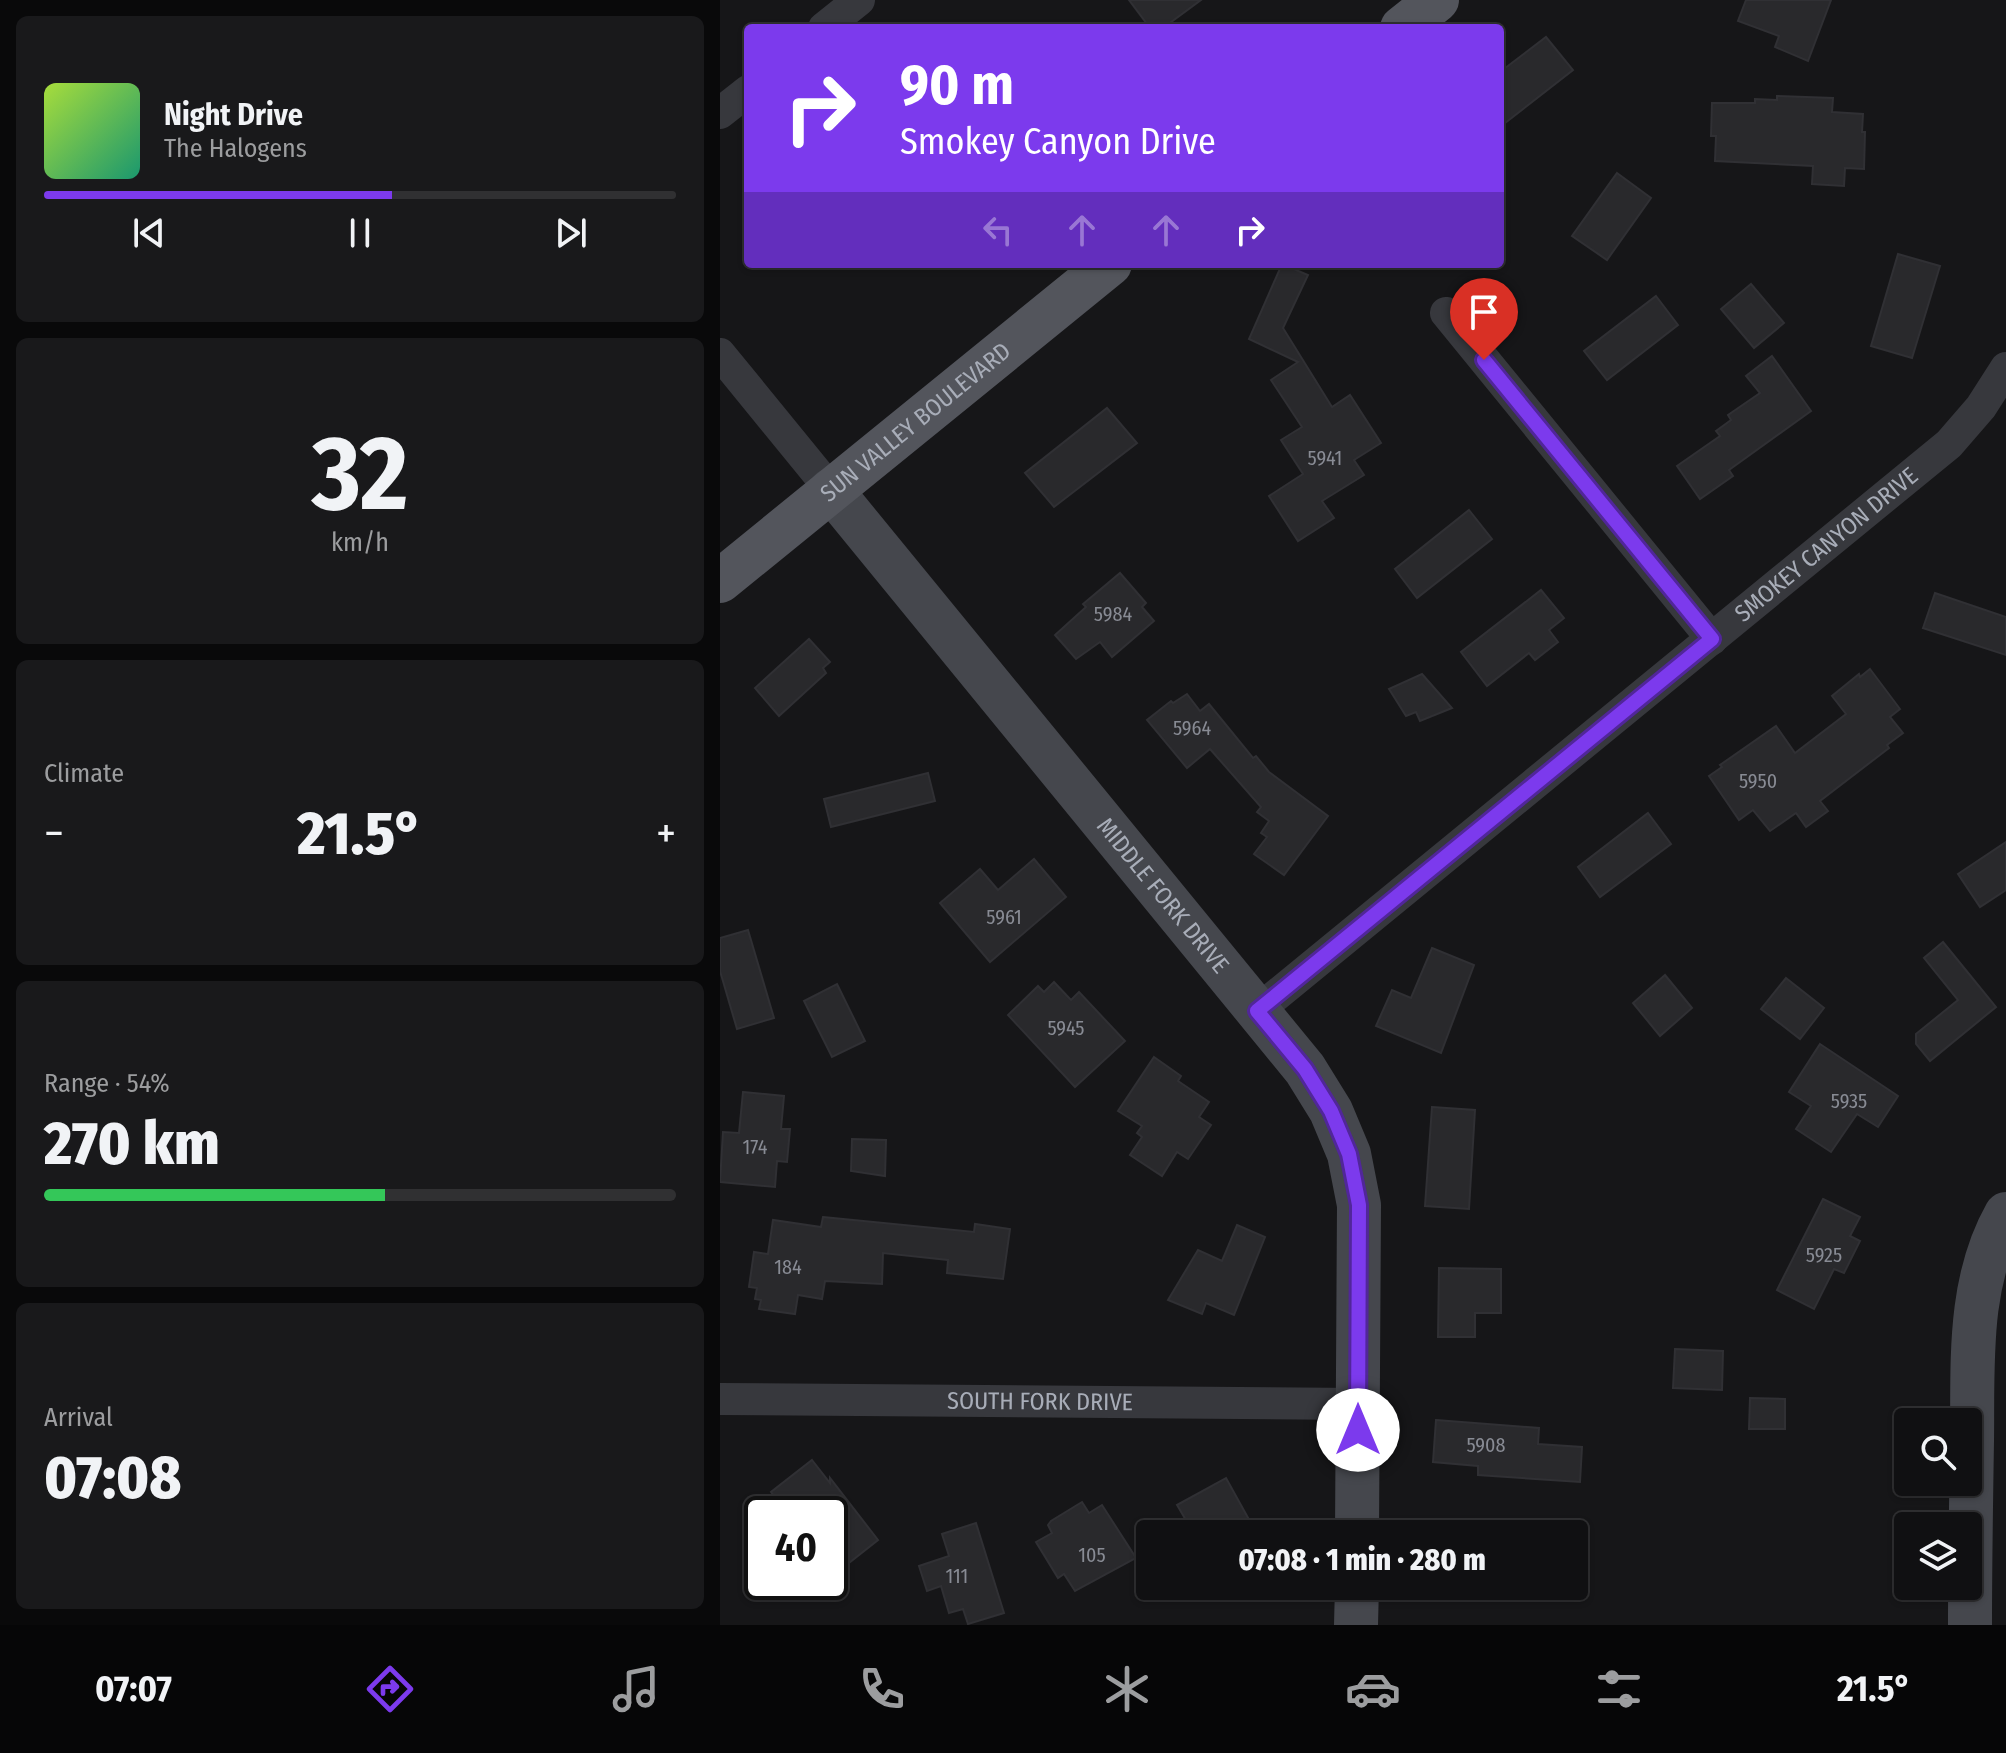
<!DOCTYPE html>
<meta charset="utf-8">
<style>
body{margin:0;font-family:"Fira Sans Condensed",sans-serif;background:#19191b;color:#f1f3f6;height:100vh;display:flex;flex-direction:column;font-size:30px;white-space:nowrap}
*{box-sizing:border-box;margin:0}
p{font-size:26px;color:#9c9d9f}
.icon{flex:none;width:44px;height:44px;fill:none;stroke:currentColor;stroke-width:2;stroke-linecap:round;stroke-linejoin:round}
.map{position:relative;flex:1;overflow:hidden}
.details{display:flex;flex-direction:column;gap:16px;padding:16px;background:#09090a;width:720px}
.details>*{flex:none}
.guide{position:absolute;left:24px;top:24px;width:760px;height:244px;border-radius:8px;box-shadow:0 2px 6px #0004,0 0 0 2px #303032;background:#7c3aed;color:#fff;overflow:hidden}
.fabs{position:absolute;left:1174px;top:1408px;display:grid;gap:16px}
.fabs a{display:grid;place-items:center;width:88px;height:88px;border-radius:8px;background:#101012;box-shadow:0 2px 6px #0004,0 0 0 2px #303032;font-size:40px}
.speed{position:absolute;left:24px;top:1496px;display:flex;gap:16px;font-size:40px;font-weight:700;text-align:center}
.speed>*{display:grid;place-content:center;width:104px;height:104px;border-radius:50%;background:#101012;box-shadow:0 2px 6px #0004,0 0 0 2px #303032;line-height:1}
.speed .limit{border:4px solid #111;border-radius:12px;background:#fff;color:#111}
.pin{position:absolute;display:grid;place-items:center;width:68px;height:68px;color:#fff;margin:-82px -34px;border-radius:50% 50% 50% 0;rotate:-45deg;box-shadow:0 0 8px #0007}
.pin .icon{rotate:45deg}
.me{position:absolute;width:88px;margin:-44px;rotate:0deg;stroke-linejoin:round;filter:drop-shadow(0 0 6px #0008)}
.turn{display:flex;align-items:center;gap:28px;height:168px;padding:0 24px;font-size:36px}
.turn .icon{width:104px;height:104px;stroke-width:2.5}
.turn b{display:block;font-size:56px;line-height:68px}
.lanes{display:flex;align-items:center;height:76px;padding:0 24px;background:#0003;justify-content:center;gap:40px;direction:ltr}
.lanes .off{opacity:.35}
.big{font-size:60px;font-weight:800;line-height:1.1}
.details .card{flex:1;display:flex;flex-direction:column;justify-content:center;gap:12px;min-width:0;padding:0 28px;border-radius:12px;background:#19191b}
.details .dial{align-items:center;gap:0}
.dial b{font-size:104px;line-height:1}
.song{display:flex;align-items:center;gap:24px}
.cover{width:96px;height:96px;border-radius:12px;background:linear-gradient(135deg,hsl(80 70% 55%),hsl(160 70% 35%))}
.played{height:8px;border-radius:4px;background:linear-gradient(90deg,#7c3aed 55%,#303032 55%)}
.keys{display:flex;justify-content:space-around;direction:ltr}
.heat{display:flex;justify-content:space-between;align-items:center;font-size:44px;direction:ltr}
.charge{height:12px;border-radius:6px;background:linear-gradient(90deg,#34c759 54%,#303032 0)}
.trip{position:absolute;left:416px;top:1520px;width:452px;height:80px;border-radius:8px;background:#101012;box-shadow:0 2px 6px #0004,0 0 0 2px #303032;font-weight:800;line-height:80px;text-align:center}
.menu{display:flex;height:128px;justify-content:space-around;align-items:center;background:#060607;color:#9c9d9f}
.menu .icon{width:56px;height:56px}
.menu .active{color:#7c3aed}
.menu b{font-size:36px;color:#f1f3f6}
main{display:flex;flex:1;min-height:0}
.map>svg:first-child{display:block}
</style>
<main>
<section class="details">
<div class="card">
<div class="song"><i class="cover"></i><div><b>Night Drive</b><p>The Halogens</p></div></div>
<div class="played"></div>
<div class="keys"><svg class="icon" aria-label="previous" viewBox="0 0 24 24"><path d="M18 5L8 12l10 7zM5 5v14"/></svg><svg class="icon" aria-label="pause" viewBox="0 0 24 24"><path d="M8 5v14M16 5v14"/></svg><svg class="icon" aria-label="next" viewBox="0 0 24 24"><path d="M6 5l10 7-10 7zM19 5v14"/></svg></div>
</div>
<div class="card dial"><b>32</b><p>km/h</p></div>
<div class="card"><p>Climate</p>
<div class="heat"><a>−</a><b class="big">21.5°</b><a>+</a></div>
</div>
<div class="card"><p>Range · 54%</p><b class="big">270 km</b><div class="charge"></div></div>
<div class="card"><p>Arrival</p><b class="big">07:08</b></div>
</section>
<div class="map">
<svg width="1286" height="1625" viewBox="0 0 1286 1625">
<rect width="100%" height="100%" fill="#161618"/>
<g fill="#29292c" stroke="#303034" stroke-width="2">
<polygon points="409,0 481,0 443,28 430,28"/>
<polygon points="1026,0 1111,0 1088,61 1055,47 1059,36 1018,21"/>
<polygon points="826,37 853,70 780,127 780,72"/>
<polygon points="1057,96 1113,98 1112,112 1143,114 1142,132 1145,132 1144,169 1125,168 1124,186 1092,184 1093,166 995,161 996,136 991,136 992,103 1035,103 1035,99 1057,100"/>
<polygon points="897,173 931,198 887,260 852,236"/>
<polygon points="1178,254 1220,266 1192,358 1151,346"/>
<polygon points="562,264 588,275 563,328 612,407 630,395 661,443 634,460 644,475 602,501 614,518 578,541 549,496 583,474 561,440 582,427 551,380 578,362 529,339"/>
<polygon points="1031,284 1064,323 1034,348 1001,309"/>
<polygon points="936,296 958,325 887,380 864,351"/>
<polygon points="1052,356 1091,411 1009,470 1013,476 980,499 957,466 1000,436 996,431 1011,420 1008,415 1040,393 1026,376"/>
<polygon points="387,408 417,443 334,507 305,473"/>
<polygon points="749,510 772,539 697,598 675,569"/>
<polygon points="400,573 426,603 422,607 434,621 392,657 380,642 356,659 335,635 366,607 363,604"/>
<polygon points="821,590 844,618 829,630 838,642 815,660 809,653 767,686 741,652"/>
<polygon points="1215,593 1286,617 1286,655 1203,628"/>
<polygon points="89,639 110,662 103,668 106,673 59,716 35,688"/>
<polygon points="1150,669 1180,709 1170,717 1183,733 1167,745 1169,748 1100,801 1108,811 1086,827 1076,813 1050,831 1033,810 1019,820 989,776 1002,767 1000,765 1056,726 1075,753 1126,714 1112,696 1139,674 1140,677"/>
<polygon points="702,674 732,708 700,721 696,712 686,716 669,689"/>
<polygon points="467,694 480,711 489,704 533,758 536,756 549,772 608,816 564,875 534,854 547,837 541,833 549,821 537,812 541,807 490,749 467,768 427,720 451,701 453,703"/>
<polygon points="208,773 215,801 111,827 104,799"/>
<polygon points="928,813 951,844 880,897 858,867"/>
<polygon points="1286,842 1286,890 1260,907 1238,874"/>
<polygon points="314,859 346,897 270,962 220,903 260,869 278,890"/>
<polygon points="28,930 54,1018 17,1029 0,971 0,938"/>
<polygon points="1223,942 1276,1007 1210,1061 1196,1044 1196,1034 1238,1000 1204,958"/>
<polygon points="712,948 754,965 721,1053 656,1026 672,990 691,998"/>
<polygon points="945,975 972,1008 940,1036 913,1003"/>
<polygon points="1066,978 1104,1008 1080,1039 1041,1009"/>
<polygon points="334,982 351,1000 359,992 405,1041 355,1087 288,1015 318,986 324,992"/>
<polygon points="117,984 145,1041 112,1057 84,1001"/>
<polygon points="1100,1044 1178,1096 1158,1127 1137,1114 1111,1152 1076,1129 1091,1106 1069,1092"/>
<polygon points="434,1057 461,1076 458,1081 489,1102 479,1117 491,1125 468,1159 457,1152 442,1176 410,1155 422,1137 417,1133 422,1126 398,1111"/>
<polygon points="23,1092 64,1096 61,1129 70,1129 67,1162 57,1161 55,1187 0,1182 3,1132 19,1133"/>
<polygon points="712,1107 755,1110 749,1209 705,1206"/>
<polygon points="132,1139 166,1140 165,1176 131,1171"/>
<polygon points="1103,1199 1140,1217 1130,1236 1140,1241 1124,1273 1114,1269 1094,1309 1057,1290"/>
<polygon points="103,1217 254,1232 255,1224 290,1229 283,1279 227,1273 228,1260 163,1253 162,1284 105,1281 102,1299 78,1295 75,1314 39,1309 41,1300 35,1299 37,1288 29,1287 34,1252 48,1254 53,1220 101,1227"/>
<polygon points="517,1225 545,1237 514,1315 486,1303 482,1314 448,1300 478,1250 502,1261"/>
<polygon points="719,1268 781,1269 781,1313 755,1313 755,1337 718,1337"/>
<polygon points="955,1349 1003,1351 1002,1390 953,1388"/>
<polygon points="1030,1398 1065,1399 1065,1429 1029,1429"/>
<polygon points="716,1420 819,1428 818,1444 862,1447 860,1482 758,1475 758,1466 713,1462"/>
<polygon points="92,1460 110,1483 110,1478 158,1540 110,1578 110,1514 68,1514 51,1492"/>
<polygon points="506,1478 537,1534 474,1534 457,1505"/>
<polygon points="362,1502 369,1513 382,1505 416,1558 355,1591 344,1574 338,1578 316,1542 332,1533 328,1525 331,1521"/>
<polygon points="256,1523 284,1613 248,1624 243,1609 229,1613 221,1586 207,1591 199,1566 229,1556 222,1534"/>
</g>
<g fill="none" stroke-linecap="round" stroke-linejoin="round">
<g stroke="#37383d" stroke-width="32">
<polyline points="104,28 139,0"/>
<polyline points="0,113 28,91"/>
<polyline points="726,313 992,639"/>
<polyline points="0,354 111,490"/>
<path id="s1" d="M537,1011l692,-567 32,-37 25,-39"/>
<path id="s2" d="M0,1399l638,5"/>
</g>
<g stroke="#45474d" stroke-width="44">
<path id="s3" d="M111,490l474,579 26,42 18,43 10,51 -2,329"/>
<polyline points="636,1625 637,1586"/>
<path d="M1250,1625c0,-61 1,-123 2,-184 1,-77 -5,-158 34,-227"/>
</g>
<g stroke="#53555c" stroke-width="44">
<polyline points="682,28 717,0"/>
<path id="s4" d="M0,581l390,-317"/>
</g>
</g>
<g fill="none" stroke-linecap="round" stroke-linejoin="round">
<defs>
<polyline id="route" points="638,1430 639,1205 629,1154 611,1111 585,1069 537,1011 992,639 764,360"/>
</defs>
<use href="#route" stroke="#51269a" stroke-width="20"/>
<use href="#route" stroke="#7c3aed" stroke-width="14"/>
</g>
<g text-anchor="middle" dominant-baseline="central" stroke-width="8" stroke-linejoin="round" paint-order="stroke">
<g font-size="20" fill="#888b94">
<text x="605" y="458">5941</text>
<text x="393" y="614">5984</text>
<text x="472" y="728">5964</text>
<text x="1038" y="781">5950</text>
<text x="284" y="917">5961</text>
<text x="346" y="1028">5945</text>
<text x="1129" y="1101">5935</text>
<text x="35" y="1147">174</text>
<text x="1104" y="1255">5925</text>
<text x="68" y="1267">184</text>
<text x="766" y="1445">5908</text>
<text x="372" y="1555">105</text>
<text x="237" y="1576">111</text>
</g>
<g font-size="24" fill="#a8adb8" stroke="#111113">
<text stroke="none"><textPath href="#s4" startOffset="252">SUN VALLEY BOULEVARD</textPath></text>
<text stroke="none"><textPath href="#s1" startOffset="736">SMOKEY CANYON DRIVE</textPath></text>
<text stroke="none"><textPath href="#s3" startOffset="524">MIDDLE FORK DRIVE</textPath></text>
<text stroke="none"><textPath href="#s2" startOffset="320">SOUTH FORK DRIVE</textPath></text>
</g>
</g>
</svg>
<div class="fabs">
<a><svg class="icon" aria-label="search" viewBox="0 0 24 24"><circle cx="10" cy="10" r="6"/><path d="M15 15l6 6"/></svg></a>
<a><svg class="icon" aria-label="layers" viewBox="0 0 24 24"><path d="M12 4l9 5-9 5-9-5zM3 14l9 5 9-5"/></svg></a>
</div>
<div class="speed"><div class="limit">40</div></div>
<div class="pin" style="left:764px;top:360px;background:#d93025"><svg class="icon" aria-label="arrive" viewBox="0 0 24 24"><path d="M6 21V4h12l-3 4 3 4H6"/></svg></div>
<svg class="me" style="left:638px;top:1430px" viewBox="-20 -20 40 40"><circle r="19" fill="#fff"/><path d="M0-13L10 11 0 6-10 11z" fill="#7c3aed"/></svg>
<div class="trip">07:08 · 1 min · 280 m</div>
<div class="guide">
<div class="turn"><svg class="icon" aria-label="right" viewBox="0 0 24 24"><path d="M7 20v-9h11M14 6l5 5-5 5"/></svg><div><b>90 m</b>Smokey Canyon Drive</div></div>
<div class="lanes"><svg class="icon off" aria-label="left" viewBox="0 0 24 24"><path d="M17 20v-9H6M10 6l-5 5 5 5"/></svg><svg class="icon off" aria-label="ahead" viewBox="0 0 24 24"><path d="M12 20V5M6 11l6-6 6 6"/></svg><svg class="icon off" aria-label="ahead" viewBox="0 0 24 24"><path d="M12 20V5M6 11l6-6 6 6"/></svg><svg class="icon" aria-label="right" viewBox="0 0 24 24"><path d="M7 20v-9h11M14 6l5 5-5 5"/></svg></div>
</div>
</div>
</main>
<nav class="menu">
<b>07:07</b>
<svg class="icon active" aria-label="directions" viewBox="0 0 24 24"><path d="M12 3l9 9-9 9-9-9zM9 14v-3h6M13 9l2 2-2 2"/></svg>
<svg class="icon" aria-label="music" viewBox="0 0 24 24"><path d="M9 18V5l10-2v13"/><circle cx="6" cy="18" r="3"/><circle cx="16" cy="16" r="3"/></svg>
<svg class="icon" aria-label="phone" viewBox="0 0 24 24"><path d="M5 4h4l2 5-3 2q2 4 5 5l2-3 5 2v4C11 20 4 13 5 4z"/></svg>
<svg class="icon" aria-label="climate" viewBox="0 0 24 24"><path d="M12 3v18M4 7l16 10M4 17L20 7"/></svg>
<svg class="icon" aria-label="car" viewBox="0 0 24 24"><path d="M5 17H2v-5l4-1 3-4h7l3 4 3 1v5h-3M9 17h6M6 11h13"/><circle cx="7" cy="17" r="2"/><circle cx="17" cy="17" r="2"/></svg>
<svg class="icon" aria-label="filters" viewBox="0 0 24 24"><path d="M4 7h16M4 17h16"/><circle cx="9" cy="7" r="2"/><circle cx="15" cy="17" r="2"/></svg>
<b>21.5°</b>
</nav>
